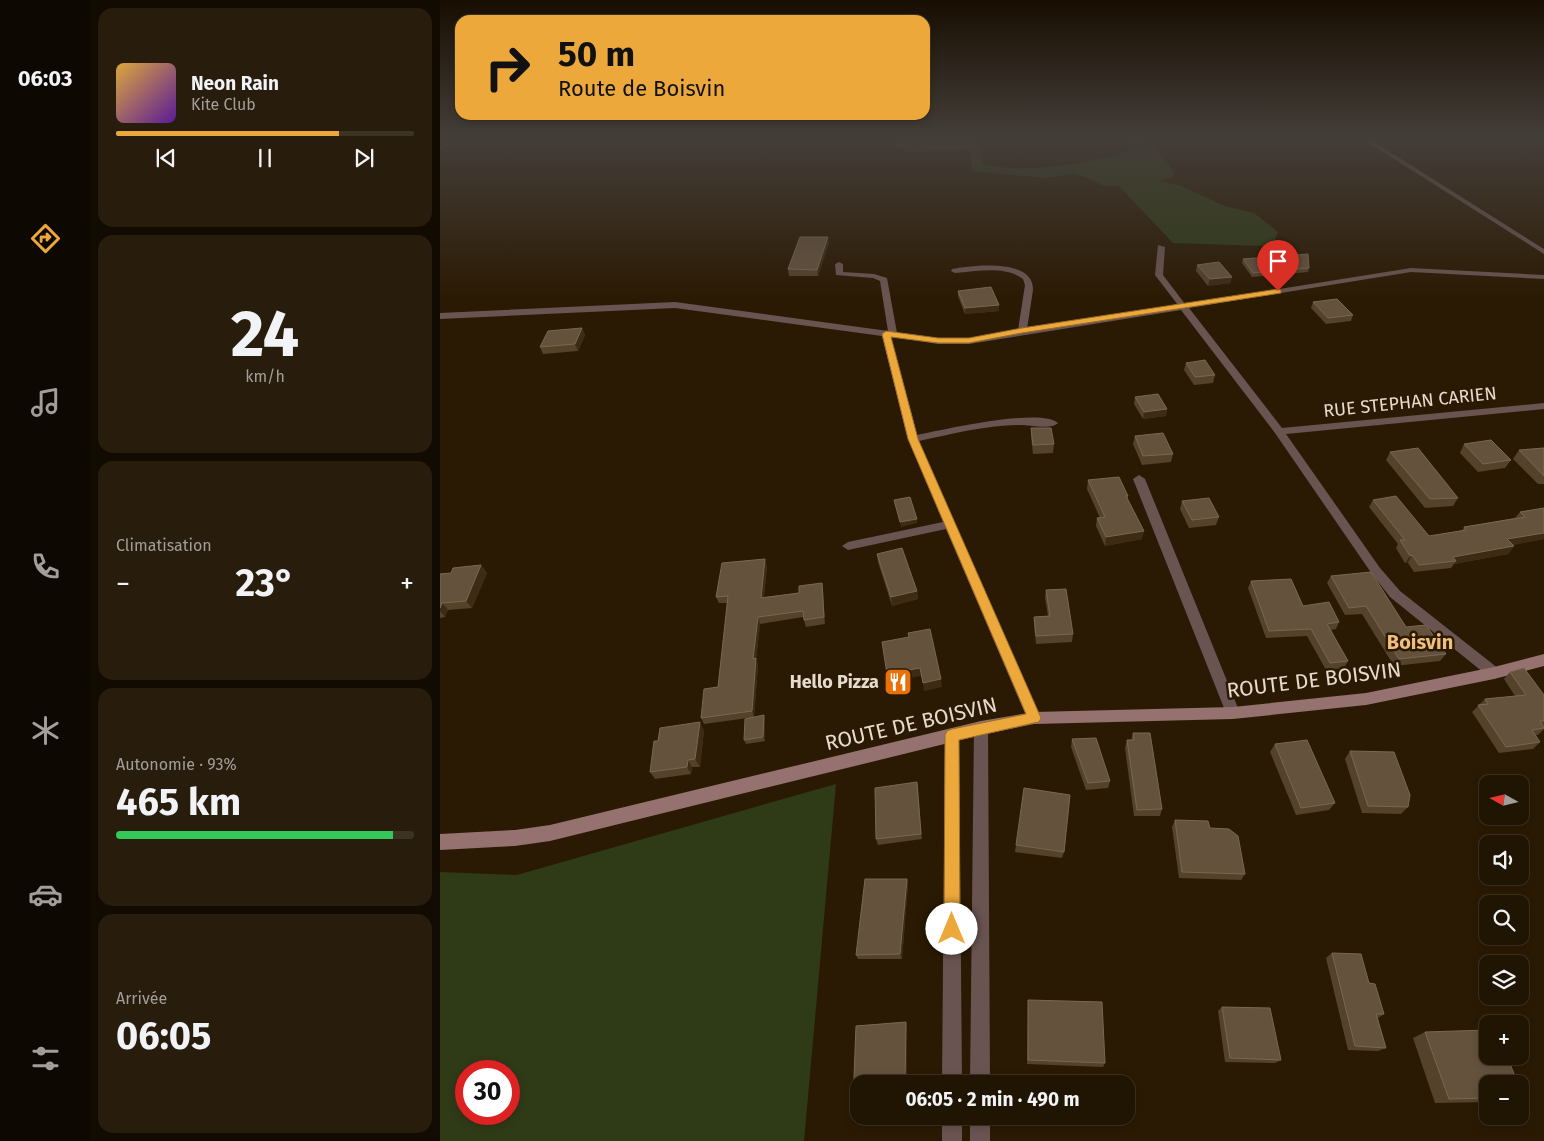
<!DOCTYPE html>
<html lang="fr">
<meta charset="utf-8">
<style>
body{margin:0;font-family:"Fira Sans",sans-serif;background:#281d0c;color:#f1f3f6;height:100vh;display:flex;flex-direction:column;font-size:19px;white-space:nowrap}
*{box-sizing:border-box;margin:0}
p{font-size:16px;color:#a29e99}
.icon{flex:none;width:28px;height:28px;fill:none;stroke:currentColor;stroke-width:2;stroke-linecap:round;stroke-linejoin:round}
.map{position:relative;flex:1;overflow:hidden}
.drawer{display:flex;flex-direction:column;gap:8px;padding:8px;background:#120b01;width:350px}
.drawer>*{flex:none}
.guide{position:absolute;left:15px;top:15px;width:475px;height:105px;border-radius:15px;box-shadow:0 2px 8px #0003,0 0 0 1px #3d3324;background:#eda83c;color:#111;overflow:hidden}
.needle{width:32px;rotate:278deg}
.fabs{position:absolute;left:1039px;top:775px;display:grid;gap:10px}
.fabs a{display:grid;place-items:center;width:50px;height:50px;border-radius:10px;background:#201402;box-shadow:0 2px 8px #0003,0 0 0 1px #3d3324;font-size:25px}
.speed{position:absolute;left:15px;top:1060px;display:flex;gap:10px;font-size:25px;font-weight:700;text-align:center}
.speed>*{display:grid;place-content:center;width:65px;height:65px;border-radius:50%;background:#201402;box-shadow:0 2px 8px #0003,0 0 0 1px #3d3324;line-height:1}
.speed .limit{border:8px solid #d22;background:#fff;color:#111}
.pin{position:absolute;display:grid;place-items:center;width:42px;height:42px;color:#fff;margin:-51px -21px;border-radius:50% 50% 50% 0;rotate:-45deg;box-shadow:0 0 5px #0007}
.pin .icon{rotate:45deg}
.me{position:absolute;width:55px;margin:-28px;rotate:0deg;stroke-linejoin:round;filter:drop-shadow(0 0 4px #0008)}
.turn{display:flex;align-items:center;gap:18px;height:105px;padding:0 20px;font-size:22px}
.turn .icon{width:65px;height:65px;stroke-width:2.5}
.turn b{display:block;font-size:35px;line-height:42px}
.big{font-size:38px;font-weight:700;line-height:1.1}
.drawer .tile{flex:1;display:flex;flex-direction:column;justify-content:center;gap:8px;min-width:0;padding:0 18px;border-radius:15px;background:#281d0c}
.drawer .dial{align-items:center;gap:0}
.dial b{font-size:65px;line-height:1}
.song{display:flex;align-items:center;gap:15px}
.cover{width:60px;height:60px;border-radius:8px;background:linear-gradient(135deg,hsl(40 70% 55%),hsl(270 70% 35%))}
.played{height:5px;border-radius:2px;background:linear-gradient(90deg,#eda83c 75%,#3d3324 75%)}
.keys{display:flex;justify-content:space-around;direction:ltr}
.heat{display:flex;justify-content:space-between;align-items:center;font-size:28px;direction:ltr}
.charge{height:8px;border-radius:4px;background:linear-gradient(90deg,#34c759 93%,#3d3324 0)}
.trip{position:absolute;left:410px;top:1075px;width:285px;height:50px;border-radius:15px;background:#201402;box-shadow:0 2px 8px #0003,0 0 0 1px #3d3324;font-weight:700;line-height:50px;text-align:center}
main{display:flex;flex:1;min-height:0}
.tab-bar{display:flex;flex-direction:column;width:90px;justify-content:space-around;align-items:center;background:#0d0801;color:#a29e99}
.tab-bar .icon{width:35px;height:35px}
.tab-bar .on{color:#eda83c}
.tab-bar b{font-size:22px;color:#f1f3f6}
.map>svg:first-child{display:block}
</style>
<main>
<nav class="tab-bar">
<b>06:03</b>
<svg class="icon on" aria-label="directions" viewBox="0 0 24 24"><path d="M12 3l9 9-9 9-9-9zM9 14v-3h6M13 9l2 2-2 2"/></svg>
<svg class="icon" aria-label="music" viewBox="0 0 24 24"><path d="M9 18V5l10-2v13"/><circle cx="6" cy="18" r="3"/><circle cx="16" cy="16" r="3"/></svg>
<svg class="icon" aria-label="phone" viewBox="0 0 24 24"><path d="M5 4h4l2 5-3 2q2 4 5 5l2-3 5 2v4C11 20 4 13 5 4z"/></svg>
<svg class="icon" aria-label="climate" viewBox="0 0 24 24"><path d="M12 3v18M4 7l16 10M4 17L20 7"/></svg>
<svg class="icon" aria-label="car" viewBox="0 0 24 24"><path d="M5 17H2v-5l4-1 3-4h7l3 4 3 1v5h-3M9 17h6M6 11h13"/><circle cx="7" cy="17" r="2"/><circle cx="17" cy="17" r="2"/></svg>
<svg class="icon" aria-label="filters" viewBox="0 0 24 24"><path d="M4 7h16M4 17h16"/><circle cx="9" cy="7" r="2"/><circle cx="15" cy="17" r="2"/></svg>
</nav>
<section class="drawer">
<div class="tile">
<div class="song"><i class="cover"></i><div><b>Neon Rain</b><p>Kite Club</p></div></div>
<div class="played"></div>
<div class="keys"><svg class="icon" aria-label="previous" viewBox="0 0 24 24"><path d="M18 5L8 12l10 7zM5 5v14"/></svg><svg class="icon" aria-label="pause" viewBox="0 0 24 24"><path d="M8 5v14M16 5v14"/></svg><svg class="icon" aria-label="next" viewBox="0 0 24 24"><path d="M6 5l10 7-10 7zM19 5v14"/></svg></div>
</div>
<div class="tile dial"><b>24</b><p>km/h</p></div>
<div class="tile"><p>Climatisation</p>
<div class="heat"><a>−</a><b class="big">23°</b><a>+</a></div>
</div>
<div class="tile"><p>Autonomie · 93%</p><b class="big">465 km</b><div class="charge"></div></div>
<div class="tile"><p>Arrivée</p><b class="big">06:05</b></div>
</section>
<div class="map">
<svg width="1104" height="1141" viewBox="0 0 1104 1141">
<rect width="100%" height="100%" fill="#2b1a03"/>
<g fill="#2f3b17" fill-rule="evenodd">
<path d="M452,138h87l4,26c40,11 105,-1 145,-12l2,-14h17l28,35 -2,4 -14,4 22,5 44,20 29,7 24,19 -3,8 -11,6 -91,-3 -55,-58 -14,1 -21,-10 -10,-2 -28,4 -73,-7 -2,-22 -59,3 -18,-6z"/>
<path d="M396,784l-32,357h-364v-269l77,3zM26,1071h43v43h-43z"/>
</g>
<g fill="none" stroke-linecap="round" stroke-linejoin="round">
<polyline stroke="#1e3b5b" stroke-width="3" points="0,148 25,138"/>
<g fill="#6a5452" fill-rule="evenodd">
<polygon points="921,138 928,138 1104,249 1104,254"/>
<path d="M718,245l7,2 -2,28 22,29 226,-36 133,7v4l-133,-7 -222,36 93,120 262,-25v6l-258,25 94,134 20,23 99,78 2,4 -2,4 -5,2 -5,-2 -99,-80 -18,-23 -97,-141 -94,-123 -212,34h-31l-47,-7 26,98c24,-5 124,-28 141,-12 -7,7 -28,2 -38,2 -34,0 -68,9 -101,16l122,277 -2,5 -5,1 -5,-1 -2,-5 -81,-189 -98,21 -6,-4 6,-4 95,-20 -35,-83 -26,-103 -207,-28 -235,11v-6l235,-11 213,29 -8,-50 -7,-3 -37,-3 -1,-11 4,-2 4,2v8l31,2 13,4 10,55 41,5h31l49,-8 7,-45 -2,-6c-19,-14 -47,-7 -68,-6l-4,-2 1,-2c21,-4 82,-11 81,21l-6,39 151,-24 -23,-30z"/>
<polygon points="699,475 705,479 800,713 798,717 793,719 788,717 786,713 693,479"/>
<polygon points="541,721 546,723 548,728 550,1084 530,1084 534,728 536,723"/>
<polygon points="512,728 517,730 519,735 522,1084 502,1084 505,735 507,730"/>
<rect x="502" y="1116" width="20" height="25"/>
<rect x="530" y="1116" width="20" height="25"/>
</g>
<polygon fill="#95726f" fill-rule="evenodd" points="1104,654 1104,666 1054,679 926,705 793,719 594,724 541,735 110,841 75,846 0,850 0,834 75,830 110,825 541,721 594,712 793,707 926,693 1054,667"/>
</g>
<g fill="#54422b">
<polygon points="389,243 378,276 349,276 348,269"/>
<polygon points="803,259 869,268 868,272 812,277 802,263"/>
<polygon points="757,265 792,277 790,283 768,286 756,271"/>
<polygon points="518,291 559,305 559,311 525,314 518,296"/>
<polygon points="873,302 913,315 911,321 886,324 871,308"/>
<polygon points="142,328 145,335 138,351 103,354 100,347"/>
<polygon points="746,363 775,375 773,383 754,385 744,370"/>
<polygon points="695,397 727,409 726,416 703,419 694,404"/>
<polygon points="591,428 614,444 613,453 593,454 591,437"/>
<polygon points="695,436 733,454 731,462 702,465 693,444"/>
<polygon points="1024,444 1071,460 1065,468 1038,472 1020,453"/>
<polygon points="1104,448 1104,484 1098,484 1073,459 1079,450"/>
<polygon points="950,452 1018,498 1013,506 985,508 946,460"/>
<polygon points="648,480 688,496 688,500 702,539 665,546 656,526 657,518 660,518 647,489"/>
<polygon points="933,500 989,536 1022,531 1024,527 1075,518 1080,512 1104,508 1104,539 1072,545 1074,546 1068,554 1014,564 1011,568 974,572 968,563 965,563 956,548 958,544 929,507"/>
<polygon points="742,501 779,517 776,525 749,528 740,509"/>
<polygon points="437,554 477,591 478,599 452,606 438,562"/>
<polygon points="41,565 47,573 32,608 8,610 5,617 0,618 0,574 11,573"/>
<polygon points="327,566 324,597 383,590 385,624 366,627 363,617 320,624 316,660 318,665 314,717 325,719 325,741 306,744 304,740 308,718 264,724 261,718 278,687 288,603 279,603 276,597"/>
<polygon points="891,576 966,627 1006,654 1000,661 954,666 922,614 905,615 887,583"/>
<polygon points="811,581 899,622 896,629 891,630 908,661 904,668 886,670 867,636 826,638 808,588"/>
<polygon points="606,590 633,634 632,642 596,644 594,625 594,617 608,616 605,598"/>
<polygon points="1070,672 1104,695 1104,729 1098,735 1095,735 1100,742 1093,749 1059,753 1032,712 1045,699 1075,696 1064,679"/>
<polygon points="264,730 260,767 252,767 251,774 215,779 210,772"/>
<polygon points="693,733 722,809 720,816 694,816 685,748 687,740 691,740"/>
<polygon points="632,739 670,781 668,788 646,790 631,747"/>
<polygon points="835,744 895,803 889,810 856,815 830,752"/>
<polygon points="910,751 968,807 961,814 922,813 905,759"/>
<polygon points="477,782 482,839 438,845 436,839"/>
<polygon points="735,820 770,828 805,874 801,880 739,878 732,827"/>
<polygon points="576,845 624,852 622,858 575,852"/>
<polygon points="467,879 468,884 462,959 418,959 416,955"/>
<polygon points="892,953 929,983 944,1014 938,1018 946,1048 938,1051 908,1050 886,958"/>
<polygon points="588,1000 665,1063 663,1067 587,1064"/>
<polygon points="782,1007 841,1060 835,1063 785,1062 778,1011"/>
<polygon points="466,1022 467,1026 467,1084 419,1084 419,1105 415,1106 413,1103 416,1026"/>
<polygon points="985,1032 1048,1084 1048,1102 995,1103 973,1038"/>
</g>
<g fill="#3d2b14">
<polygon points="388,237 389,243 378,276 377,270"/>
<polygon points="792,277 790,283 768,286 770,279"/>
<polygon points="559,305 559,311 525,314 525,308"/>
<polygon points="142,328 145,335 138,351 135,344"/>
<polygon points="727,409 726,416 703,419 704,412"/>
<polygon points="477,519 477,523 461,527 460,522"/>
<polygon points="704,531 702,539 665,546 666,537"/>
<polygon points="1104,533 1104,539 1062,547 1067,539"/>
<polygon points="1074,546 1068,554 1014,564 1016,561 1013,557"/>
<polygon points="972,555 968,563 965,563 970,556"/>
<polygon points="325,559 327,566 323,604 321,598"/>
<polygon points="41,565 47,573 32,608 26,601"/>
<polygon points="382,583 383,590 385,624 384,617"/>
<polygon points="477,591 478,599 452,606 451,597"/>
<polygon points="2,603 8,610 5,617 0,611 0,608"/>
<polygon points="318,617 320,624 316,660 318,665 314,717 312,711 313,659"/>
<polygon points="480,668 481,676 448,682 447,674"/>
<polygon points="501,679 502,687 484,691 483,683"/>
<polygon points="324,715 325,719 325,741 323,737"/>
<polygon points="260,722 264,730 260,767 255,759"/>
<polygon points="248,760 252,767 251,774 247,767"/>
<polygon points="477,782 478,788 482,839 481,834"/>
<polygon points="467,879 468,884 462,959 460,954"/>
<polygon points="466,1022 467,1026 467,1084 465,1084"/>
</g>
<g fill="#64523d" stroke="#786853">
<polygon points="360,237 388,237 377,270 348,269"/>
<polygon points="868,254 869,268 813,273 803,259"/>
<polygon points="779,262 792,277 770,279 757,265"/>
<polygon points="551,287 559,305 525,308 518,291"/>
<polygon points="897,299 913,315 888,318 873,302"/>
<polygon points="142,328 135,344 100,347 108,331"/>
<polygon points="765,360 775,375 755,377 746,363"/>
<polygon points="718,394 727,409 704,412 695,397"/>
<polygon points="591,428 611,428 614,444 593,445"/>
<polygon points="723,433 733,454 703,456 695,436"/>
<polygon points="1051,440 1071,460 1043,464 1024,444"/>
<polygon points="978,448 1018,498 990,499 950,452"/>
<polygon points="1104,448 1104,476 1079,450"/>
<polygon points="679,477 688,496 686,496 704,531 666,537 657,518 665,517 648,480"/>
<polygon points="956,496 989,536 1026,530 1024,527 1085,517 1080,512 1104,508 1104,533 1067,539 1074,546 1013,557 1016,561 979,565 972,555 970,556 960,540 965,540 933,500"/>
<polygon points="470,497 477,519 460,522 454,500"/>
<polygon points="769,498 779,517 752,520 742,501"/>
<polygon points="462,548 477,591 451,597 437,554"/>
<polygon points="325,559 321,598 359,593 359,586 382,583 384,617 364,620 363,611 318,617 313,659 316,658 312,711 261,718 264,689 278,687 288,596 276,597 282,563"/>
<polygon points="41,565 26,601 2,603 0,608 0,574 11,573 13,568"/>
<polygon points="931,572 966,627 986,625 1006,654 959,659 926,606 909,608 891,576"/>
<polygon points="851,579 863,606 889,602 899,622 887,624 908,661 890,663 871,629 829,631 811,581"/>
<polygon points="626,589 633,634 596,636 594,617 610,616 606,590"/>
<polygon points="490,629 501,679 483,683 480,668 447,674 442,642 469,637 468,633"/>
<polygon points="1084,668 1104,695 1104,721 1100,721 1104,728 1092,730 1100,742 1066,747 1038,705 1048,704 1045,699 1086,695 1070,672"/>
<polygon points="324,715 323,737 304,740 305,719"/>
<polygon points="260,722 255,759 248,760 247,767 210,772 214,741 218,741 220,728"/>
<polygon points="693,733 710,733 722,809 697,810 687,740 694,740"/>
<polygon points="656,738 670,781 648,783 632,739"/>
<polygon points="867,740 895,803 861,808 835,744"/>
<polygon points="910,751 954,752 970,795 968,807 928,806"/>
<polygon points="477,782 481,834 436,839 435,788"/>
<polygon points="584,788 630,795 624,852 576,845"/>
<polygon points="735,820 768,821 770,828 789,829 798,836 805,874 742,872"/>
<polygon points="425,879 467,879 460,954 416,955"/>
<polygon points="892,953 921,954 929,983 935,984 944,1014 936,1014 946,1048 915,1046"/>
<polygon points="588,1000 662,1002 665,1063 588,1060"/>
<polygon points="782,1007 830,1008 841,1060 790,1058"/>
<polygon points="466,1022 465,1084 419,1084 419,1102 413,1103 416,1026"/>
<polygon points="1048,1030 1048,1056 1067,1056 1078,1084 1048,1084 1048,1098 1009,1099 985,1032"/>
<polygon points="1080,1090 1083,1097 1080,1097"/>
</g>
<linearGradient id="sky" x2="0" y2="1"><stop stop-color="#180e02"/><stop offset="0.46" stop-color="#443e39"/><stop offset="1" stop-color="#443e39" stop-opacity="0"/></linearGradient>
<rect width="1104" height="298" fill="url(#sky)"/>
<polygon fill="#eda83c" stroke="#9a6d27" points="838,289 841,290 841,293 582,333 529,343 498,343 451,337 478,439 601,718 599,722 594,723 519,740 520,929 518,934 512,937 507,934 504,929 505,735 507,731 512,729 586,714 468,439 442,334 446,331 498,338 529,338 582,328"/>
<defs>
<symbol id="restaurant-square" viewBox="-11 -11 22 22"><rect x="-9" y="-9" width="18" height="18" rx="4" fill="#e8710a" stroke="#2b1a03"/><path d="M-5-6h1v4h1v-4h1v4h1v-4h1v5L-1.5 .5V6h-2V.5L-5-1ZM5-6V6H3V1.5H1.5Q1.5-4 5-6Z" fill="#fff"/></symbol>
</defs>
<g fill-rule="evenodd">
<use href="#restaurant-square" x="442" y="666" width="32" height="32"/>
</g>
<g text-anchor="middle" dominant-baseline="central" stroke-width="5" stroke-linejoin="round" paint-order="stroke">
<g font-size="18" fill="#e7dbcd" stroke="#2b1a03">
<text transform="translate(970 402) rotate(-6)">RUE STEPHAN CARIEN</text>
</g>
<g font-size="18" font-weight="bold" fill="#e7dbcd" stroke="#2b1a03" text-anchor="end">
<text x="439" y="682">Hello Pizza</text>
</g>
<g font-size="20" font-weight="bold" fill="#f0bf7d" stroke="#2b1a03">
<text x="980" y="642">Boisvin</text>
</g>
<g font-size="21" fill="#e7dbcd" stroke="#2b1a03">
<text transform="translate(874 680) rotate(-7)">ROUTE DE BOISVIN</text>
<text transform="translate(471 724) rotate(-13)">ROUTE DE BOISVIN</text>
</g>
</g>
</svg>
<div class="fabs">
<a><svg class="needle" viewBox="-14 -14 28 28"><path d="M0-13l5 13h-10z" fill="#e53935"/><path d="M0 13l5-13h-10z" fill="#a29e99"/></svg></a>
<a><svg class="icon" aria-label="sound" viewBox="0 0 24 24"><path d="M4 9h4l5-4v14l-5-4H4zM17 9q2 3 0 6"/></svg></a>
<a><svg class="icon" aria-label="search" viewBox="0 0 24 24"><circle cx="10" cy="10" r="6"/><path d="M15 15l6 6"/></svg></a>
<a><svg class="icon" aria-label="layers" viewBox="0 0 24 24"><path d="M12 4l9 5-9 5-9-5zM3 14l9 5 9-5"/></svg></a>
<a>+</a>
<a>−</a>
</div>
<div class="speed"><div class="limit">30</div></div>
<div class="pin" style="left:838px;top:291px;background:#d93025"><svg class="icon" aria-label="arrive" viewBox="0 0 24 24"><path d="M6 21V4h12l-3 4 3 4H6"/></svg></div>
<svg class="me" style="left:512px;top:929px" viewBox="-20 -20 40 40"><circle r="19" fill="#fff"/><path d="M0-13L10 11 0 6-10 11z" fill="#eda83c"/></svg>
<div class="trip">06:05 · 2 min · 490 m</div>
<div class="guide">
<div class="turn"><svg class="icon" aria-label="right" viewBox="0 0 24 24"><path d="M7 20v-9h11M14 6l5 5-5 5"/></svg><div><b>50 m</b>Route de Boisvin</div></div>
</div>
</div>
</main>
